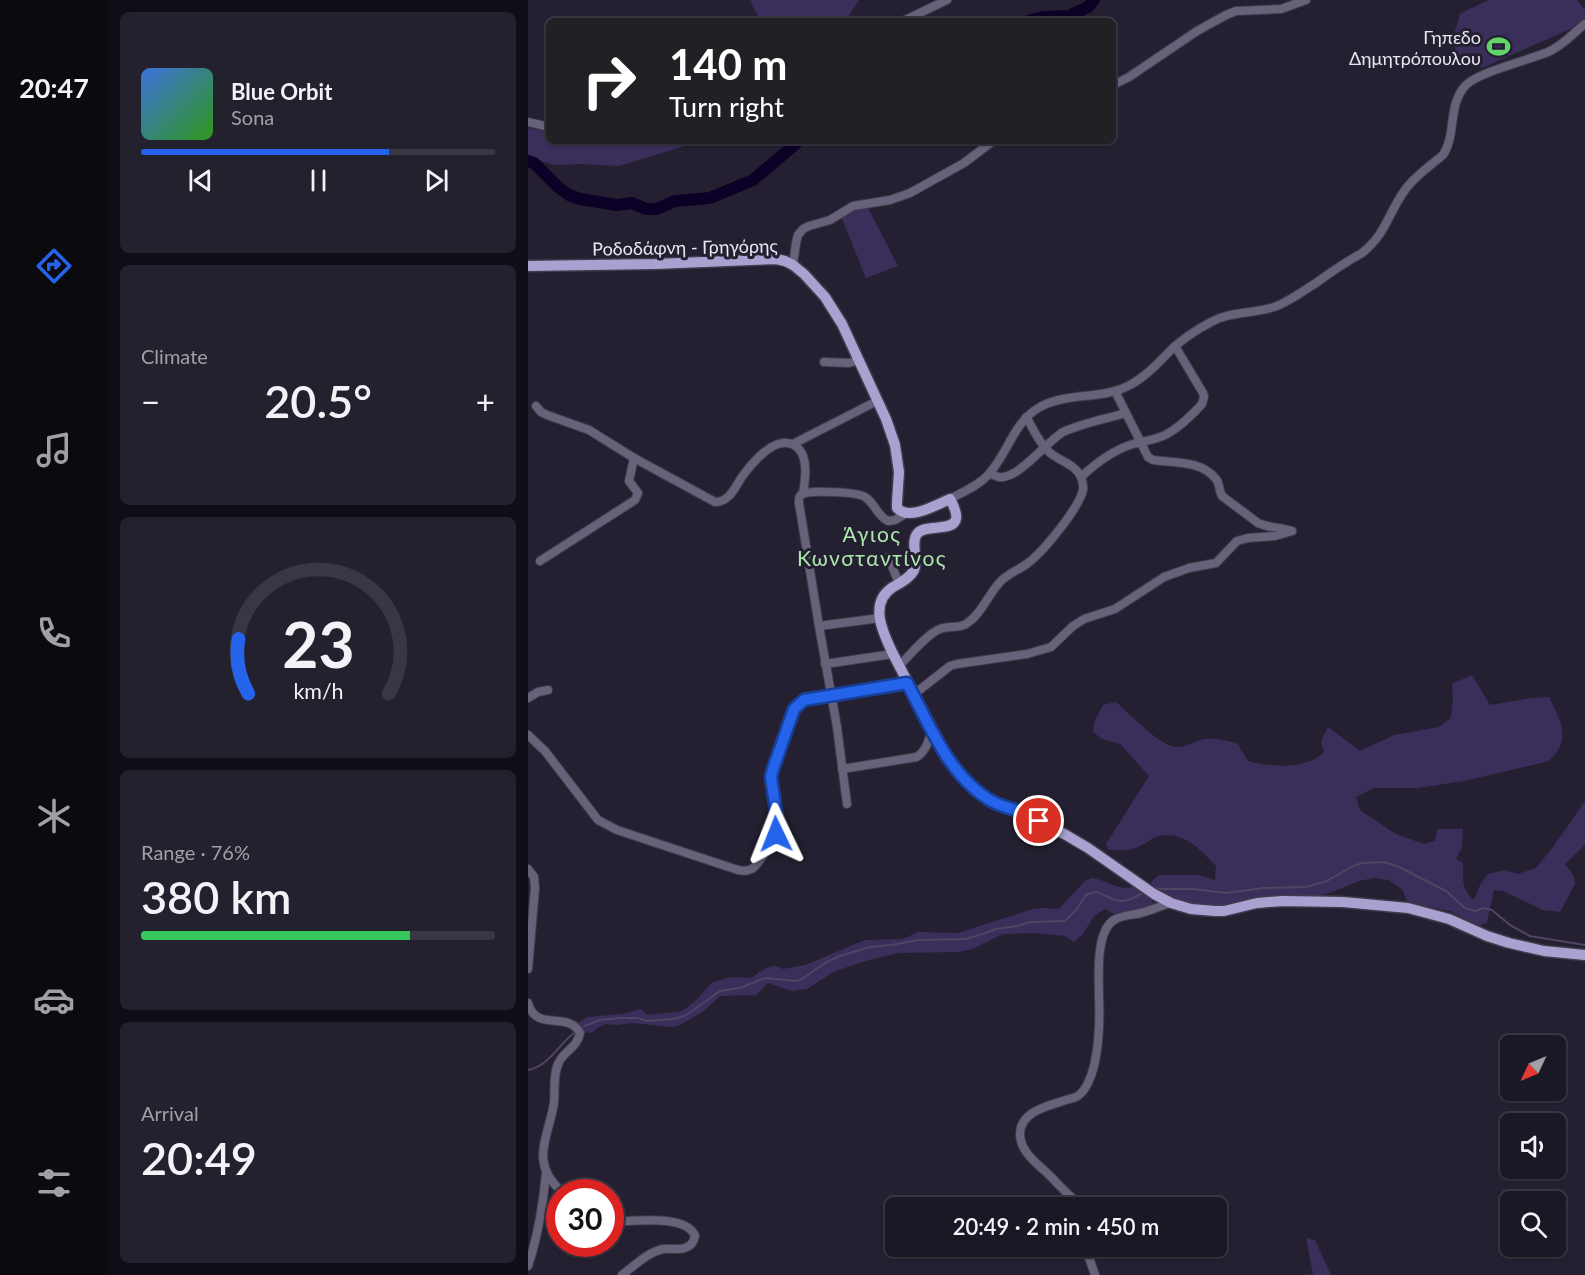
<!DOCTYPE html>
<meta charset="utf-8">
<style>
body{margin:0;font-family:Lato,sans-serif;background:#24212e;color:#f1f3f6;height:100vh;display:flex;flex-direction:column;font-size:22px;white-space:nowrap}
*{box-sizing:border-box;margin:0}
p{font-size:20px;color:#a0a0a7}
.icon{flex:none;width:33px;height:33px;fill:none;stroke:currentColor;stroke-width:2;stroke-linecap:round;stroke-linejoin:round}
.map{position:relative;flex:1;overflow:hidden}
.sheet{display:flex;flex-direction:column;gap:12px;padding:12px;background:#0f0d15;width:420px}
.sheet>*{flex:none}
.top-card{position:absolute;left:18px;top:18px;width:570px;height:126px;border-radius:9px;box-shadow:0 2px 4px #0004,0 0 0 2px #393743;background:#202124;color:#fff;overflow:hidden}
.needle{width:39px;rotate:226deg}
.tools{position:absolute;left:972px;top:1035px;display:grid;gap:12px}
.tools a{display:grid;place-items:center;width:66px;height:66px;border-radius:9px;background:#1b1826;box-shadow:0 2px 4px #0004,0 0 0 2px #393743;font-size:30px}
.speed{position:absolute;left:18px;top:1179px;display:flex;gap:12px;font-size:30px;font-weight:700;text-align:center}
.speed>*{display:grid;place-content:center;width:78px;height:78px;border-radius:50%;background:#1b1826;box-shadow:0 2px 4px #0004,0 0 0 2px #393743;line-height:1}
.speed .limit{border:9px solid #d22;background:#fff;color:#111}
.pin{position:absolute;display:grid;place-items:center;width:51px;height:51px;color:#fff;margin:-26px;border:3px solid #fff;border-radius:50%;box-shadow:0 2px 6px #0007}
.me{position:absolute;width:66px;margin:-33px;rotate:358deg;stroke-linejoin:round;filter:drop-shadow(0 0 4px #0008)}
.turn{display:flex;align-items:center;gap:21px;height:126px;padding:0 24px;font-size:27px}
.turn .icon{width:78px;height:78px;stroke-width:2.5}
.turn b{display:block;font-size:42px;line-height:51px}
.big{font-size:45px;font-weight:600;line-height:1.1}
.sheet .card{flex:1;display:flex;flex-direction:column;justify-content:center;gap:9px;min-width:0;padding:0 21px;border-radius:9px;background:#24212e}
.sheet .dial{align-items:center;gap:0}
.dial svg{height:156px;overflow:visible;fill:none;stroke:#393743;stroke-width:7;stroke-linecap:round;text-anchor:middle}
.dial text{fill:#f1f3f6;stroke:none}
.song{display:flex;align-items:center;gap:18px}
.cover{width:72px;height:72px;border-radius:9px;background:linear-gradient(135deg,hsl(220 70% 55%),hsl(110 70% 35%))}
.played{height:6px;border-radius:3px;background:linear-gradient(90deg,#2563eb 70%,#393743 70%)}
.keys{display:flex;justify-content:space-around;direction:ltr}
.heat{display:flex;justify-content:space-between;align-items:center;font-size:33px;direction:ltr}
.charge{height:9px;border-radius:4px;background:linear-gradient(90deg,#34c759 76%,#393743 0)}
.trip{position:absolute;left:357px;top:1197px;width:342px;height:60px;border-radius:9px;background:#1b1826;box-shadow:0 2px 4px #0004,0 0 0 2px #393743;font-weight:600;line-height:60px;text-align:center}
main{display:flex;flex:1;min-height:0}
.menu{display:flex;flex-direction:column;width:108px;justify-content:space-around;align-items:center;background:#0b0a0f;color:#a0a0a7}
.menu .icon{width:42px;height:42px}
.menu .current{color:#2563eb}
.menu b{font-size:27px;color:#f1f3f6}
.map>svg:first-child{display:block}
</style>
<main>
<nav class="menu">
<b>20:47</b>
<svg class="icon current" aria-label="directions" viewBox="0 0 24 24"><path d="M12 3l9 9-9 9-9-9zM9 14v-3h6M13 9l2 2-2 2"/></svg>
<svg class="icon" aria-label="music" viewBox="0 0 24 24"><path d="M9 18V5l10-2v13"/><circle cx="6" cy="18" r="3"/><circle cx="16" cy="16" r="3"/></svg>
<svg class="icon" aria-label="phone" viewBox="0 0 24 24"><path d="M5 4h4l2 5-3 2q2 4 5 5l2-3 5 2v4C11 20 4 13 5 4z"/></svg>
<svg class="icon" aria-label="climate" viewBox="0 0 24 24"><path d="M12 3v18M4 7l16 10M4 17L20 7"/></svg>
<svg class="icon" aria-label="car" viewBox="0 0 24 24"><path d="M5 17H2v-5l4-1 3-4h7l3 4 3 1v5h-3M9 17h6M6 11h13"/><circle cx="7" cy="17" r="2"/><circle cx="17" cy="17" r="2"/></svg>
<svg class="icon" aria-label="filters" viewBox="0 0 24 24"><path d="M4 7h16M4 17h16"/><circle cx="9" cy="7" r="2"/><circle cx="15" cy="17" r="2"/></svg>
</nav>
<section class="sheet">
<div class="card">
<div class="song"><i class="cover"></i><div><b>Blue Orbit</b><p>Sona</p></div></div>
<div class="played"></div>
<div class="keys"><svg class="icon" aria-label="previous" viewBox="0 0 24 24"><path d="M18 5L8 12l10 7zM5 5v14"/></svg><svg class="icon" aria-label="pause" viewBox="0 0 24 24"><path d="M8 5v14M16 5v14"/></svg><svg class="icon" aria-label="next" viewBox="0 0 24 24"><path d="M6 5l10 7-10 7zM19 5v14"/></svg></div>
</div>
<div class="card"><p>Climate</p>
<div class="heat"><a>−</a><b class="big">20.5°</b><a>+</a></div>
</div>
<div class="card dial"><svg viewBox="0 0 100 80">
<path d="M14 69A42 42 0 1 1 86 69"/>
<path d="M14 69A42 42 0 0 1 9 41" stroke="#2563eb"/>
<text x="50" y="56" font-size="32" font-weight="700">23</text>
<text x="50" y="72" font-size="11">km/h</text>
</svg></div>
<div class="card"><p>Range · 76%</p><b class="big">380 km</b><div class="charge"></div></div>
<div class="card"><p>Arrival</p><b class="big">20:49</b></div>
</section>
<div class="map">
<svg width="1057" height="1275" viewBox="0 0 1057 1275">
<rect width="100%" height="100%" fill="#242032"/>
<g fill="#3a2f5a">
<polygon points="222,0 331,0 317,21 257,21 253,18 231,19"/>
<polygon points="961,0 1049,0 1057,10 1057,18 1042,29 954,68 927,52 926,35 932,14 933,13"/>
<polygon points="0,128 21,132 21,141 173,141 91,166 53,164 26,165 0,156"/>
<polygon points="339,206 370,266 338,278 313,216"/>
<path d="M944,675l18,30 42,-7 17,-1c12,25 23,42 0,64l-85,20 -46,7h-44l-18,9 4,13 36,24 28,10 11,-3 2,-12h26l-1,18 -6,12 7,4c0,16 -2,26 11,37l6,-15 8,-11 17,-4 13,4 18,-6 17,-21 32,-46v44l-20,19 9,12 1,8 -15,28 -17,-2 -40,-19 -9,-1 -7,32 -8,4 -29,-15 -33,-6 -11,-5 -3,-10 -15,-10 -14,-2 -15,3 -19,8 -25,9 -97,9c-20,0 -58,-6 -67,-25l8,-7h39l17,5 1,-14c-16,-17 -34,-37 -60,-29 -4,1 -8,5 -12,7 -12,7 -23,8 -36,5l-2,-5 43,-68 -29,-32 -18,-5 -9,-7 2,-12 8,-15 13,-3c13,11 44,45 61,45 10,0 18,-6 27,-8 10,-2 23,2 33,4l11,18c22,6 59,9 76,-9l-3,-11 7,-14 32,24 34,-16 45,-8 12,-9 2,-19 -1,-15z"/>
<path d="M564,878c17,2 24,14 43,8l14,9 4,8 -2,4 -34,9 -12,-7 -11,7 -11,18 -9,8 -9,-6 -30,-3 -32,1 -30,15 -15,3 -59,1 -30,7 -34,11 -28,18 -15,2 -24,-8 -12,12 -36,1 -16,15 -24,14 -8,2 -40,-4 -16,2 -10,-1 -9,4 -5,5 -9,-1 -5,-9 9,-6 35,-3 19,-5 6,6 35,-4 11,-8 20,-21 18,-5 21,1 7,-6 15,-7 9,4 22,-4 60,-25 38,-1 15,-7 40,1 75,-24 10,-1 16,1 26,-28z"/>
<polygon points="778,1238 787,1240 803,1275 778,1275 785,1274"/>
</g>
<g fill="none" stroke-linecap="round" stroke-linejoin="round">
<g stroke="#4f4564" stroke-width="2">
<polyline points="628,889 666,889 698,893 736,888 778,887 799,881 825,866 835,863 856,862 869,866 918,891 937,908 947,911 956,908 964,910 982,925 1002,936 1057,945"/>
<polyline points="56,1026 72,1020 92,1018 110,1018 119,1021 145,1019 157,1016 192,991 212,988 237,978 268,981 274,979 297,963 312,956 342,947 363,945 390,940 437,939 455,934 468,929 490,926 502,922 537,921 548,910 558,895 563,893 569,892 587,900 595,901 603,899 615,893"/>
<path d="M0,1070c21,-4 30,-25 46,-37"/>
</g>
<g stroke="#0d0026" stroke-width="12">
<polyline points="500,21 515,17 541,16 560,7 566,0"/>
<polyline points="0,161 6,163 30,187 41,195 52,199 89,205 104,203 118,209 129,209 147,201 182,198 225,180 271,141"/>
</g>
<defs>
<g id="minor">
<polyline points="375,21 419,0"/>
<polyline points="585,85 601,77 669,31 698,15 708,11 753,9 778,0"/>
<polyline points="0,122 21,127"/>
<polyline points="265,265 268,243 270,235 275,229 281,226 302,220 325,206 362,200 382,193 436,163 465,141"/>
<polyline points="296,362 321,363 331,360"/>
<path d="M587,391l33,66 5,3c21,3 48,0 63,19 4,5 3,12 6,17l36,27c11,5 22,4 34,8"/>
<path d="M8,406l5,6 6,3 42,15 45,28 81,44c16,0 21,-18 29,-28 10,-13 32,-39 50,-29 16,9 11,35 9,49"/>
<path d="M498,417c7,11 12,24 21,33 10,11 28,13 34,27"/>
<polyline points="265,444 349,401"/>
<path d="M462,474c3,1 6,2 9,3 19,3 48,-36 64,-45 20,-9 43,-13 63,-19"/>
<path d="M422,499c13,-7 28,-13 38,-24 20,-21 25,-53 52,-68 27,-15 60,-7 88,-21 18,-9 31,-24 45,-38 11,-10 25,-19 38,-26 20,-11 44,-8 66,-16 14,-6 26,-15 39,-23 15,-11 30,-21 46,-30 25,-20 26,-40 43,-63 10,-14 25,-24 38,-35 14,-21 4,-50 23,-70 13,-13 63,-25 82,-33 16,-7 24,-18 37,-28"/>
<polyline points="360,557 371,583"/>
<polyline points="12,561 107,500 110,493 101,481 106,458"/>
<path d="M291,626l-20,-123c0,-4 -1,-6 3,-9 8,-4 56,-2 63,3 10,6 12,19 23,24l7,-1 10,-6"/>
<polyline points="297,664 365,654"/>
<path d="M371,666c9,-9 29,-33 41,-37 11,-4 20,1 30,-8 13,-10 19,-28 31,-40 8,-8 18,-11 27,-18 15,-11 51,-55 55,-73 1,-5 -1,-9 -2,-13 16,-15 32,-27 52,-33 11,-3 22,-4 32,-9 14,-7 27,-20 37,-31l2,-7 -1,-4 -28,-47"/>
<polyline points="385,695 422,666 429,664 499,654 523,647 545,626 556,619 587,609 636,577 661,568 688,563 709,541 720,538 747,536 764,531"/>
<polyline points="0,698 10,692 20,690"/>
<path d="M0,735l17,16 53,69 19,10 121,40c5,1 11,1 15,-2 7,-5 20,-30 24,-38l1,-5 -7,-48 2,-8 21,-60 7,-7 4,-2 102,-17"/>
<path d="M314,769l75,-12c10,-7 11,-16 15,-27"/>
<polyline points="319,804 309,727 291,626 352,618"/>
<polyline points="0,869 6,877 7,888 0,969"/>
<path d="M0,1003c8,30 40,7 52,30 -3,15 -15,17 -21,29 -6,11 -4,28 -5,41 -6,36 -25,59 8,89"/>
<path d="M553,1208c-5,-8 -13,-13 -19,-20 -5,-4 -8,-9 -13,-13 -11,-11 -28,-22 -29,-40 -1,-22 26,-29 43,-34 4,-2 9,-2 13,-4 6,-3 9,-8 12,-14 11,-22 12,-61 11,-85 0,-20 -4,-66 15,-78 8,-5 18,-5 27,-7 10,-3 20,-7 30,-10"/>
<path d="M82,1222c20,0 76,-9 85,14 -1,5 -3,9 -8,11 -7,4 -16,1 -24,2 -15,3 -29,17 -41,26"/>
<polyline points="557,1246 567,1275"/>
<path d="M0,1266c10,-30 15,-61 18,-93"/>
</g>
<path id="major" d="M0,266l127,-2 121,-5 9,2 8,4 11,9 21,23 17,27 44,95 9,26 4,27 -2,30v6c12,13 39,-3 53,-9 23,41 -24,21 -33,35 -7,10 2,25 -3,36 -4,8 -14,13 -21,17 -25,16 -10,46 0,67l49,94 19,27 18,18 12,8 36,14 39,20 22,13 66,46 17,9 20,6 24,2h9l33,-8 25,-2 61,1 65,6 41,11 38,17 22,7 35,8 41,4"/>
</defs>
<use href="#minor" stroke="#403c4d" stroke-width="10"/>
<use href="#major" stroke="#403c4d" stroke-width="13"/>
<use href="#minor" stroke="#676279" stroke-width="8"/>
<use href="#major" stroke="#aba1d1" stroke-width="10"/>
</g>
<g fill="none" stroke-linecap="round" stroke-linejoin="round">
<defs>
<path id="route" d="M248,834l2,-9 -7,-48 2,-8 21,-60 10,-9 103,-17c22,40 40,90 81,116 10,7 20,8 30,12 7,3 14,7 21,10"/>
</defs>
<use href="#route" stroke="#184099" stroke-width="15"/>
<use href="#route" stroke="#2563eb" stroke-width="10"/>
</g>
<defs>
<symbol id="stadium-bare" viewBox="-9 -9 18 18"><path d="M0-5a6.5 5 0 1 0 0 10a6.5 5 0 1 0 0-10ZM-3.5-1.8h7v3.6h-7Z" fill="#62d469" stroke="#242032" stroke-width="2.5" paint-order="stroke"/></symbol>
</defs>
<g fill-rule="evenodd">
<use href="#stadium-bare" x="954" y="30" width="33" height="33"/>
</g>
<g text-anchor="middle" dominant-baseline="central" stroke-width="6" stroke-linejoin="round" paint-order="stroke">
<g font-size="18" fill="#e9e6f3" stroke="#242032" text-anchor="end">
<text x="953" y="37">Γηπεδο<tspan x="953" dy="21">Δημητρόπουλου</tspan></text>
</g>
<g font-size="18" fill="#e9e6f3" stroke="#242032">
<text transform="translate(157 247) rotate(-1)">Ροδοδάφνη - Γρηγόρης</text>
</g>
<g font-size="21" letter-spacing="1.5" fill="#abe6ab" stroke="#242032">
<text x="344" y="533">Άγιος<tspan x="344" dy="24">Κωνσταντίνος</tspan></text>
</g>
</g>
</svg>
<div class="tools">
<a><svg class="needle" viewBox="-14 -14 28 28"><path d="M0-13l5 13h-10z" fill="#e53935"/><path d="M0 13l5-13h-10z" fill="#a0a0a7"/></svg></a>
<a><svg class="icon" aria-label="sound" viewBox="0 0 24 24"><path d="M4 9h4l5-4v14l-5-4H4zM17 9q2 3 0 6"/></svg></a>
<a><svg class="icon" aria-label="search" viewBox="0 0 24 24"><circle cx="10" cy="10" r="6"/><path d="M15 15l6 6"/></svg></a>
</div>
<div class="speed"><div class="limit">30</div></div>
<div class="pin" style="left:511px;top:821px;background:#d93025"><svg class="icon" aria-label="arrive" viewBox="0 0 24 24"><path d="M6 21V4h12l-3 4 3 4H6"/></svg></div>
<svg class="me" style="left:248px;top:834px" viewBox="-20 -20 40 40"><path d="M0-17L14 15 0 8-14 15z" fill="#2563eb" stroke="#fff" stroke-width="4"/></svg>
<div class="trip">20:49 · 2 min · 450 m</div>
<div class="top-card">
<div class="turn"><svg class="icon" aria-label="right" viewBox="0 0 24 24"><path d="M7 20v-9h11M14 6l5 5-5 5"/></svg><div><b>140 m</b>Turn right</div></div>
</div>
</div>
</main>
